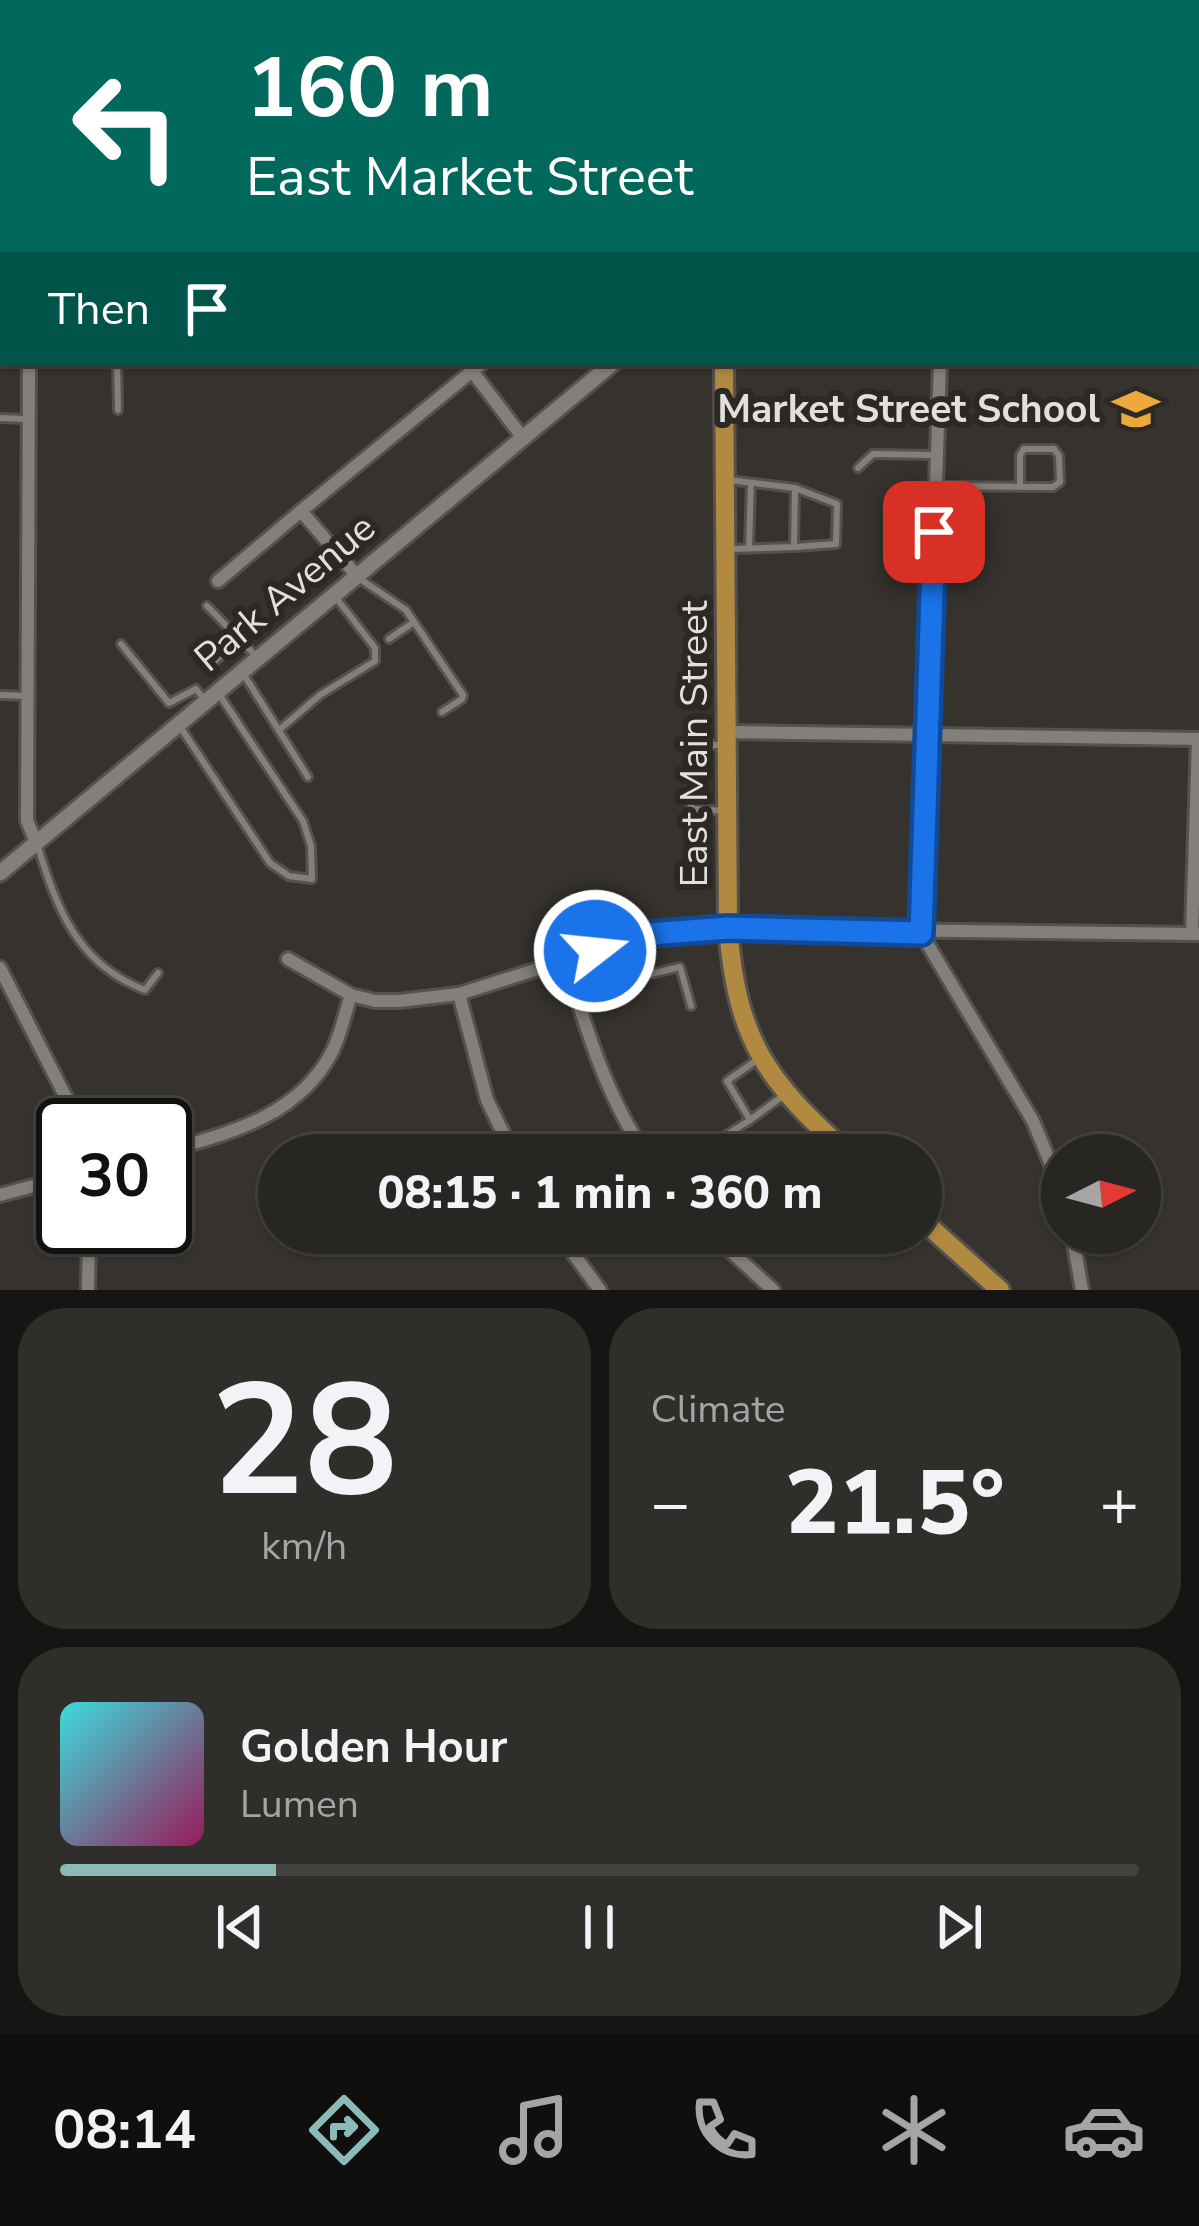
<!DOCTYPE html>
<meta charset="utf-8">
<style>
body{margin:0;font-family:"Nunito Sans",sans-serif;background:#302e2b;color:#f1f3f6;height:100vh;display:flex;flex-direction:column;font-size:45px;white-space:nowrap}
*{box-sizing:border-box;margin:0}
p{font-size:39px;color:#a5a5a6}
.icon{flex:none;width:66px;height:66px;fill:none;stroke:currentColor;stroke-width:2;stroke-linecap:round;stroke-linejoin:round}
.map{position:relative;height:1290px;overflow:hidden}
.panel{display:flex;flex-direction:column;gap:18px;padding:18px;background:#161513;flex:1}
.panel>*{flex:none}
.guide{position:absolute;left:0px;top:0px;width:1200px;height:366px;box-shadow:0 3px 9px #0004,0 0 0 3px #444341;background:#00695c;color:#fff;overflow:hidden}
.needle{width:78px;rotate:84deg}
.controls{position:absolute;left:1041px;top:1134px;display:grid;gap:24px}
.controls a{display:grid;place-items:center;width:120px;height:120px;border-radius:50%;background:#282623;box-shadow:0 3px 9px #0004,0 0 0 3px #444341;font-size:60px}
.speed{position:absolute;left:36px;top:1098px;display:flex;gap:24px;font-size:60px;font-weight:700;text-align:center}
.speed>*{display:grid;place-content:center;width:156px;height:156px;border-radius:50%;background:#282623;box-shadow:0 3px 9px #0004,0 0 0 3px #444341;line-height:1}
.speed .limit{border:6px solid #111;border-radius:18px;background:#fff;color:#111}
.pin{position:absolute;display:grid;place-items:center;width:102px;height:102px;color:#fff;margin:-51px;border-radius:24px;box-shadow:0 6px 18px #0006}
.me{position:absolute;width:132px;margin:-66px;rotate:74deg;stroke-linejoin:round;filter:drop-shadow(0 0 9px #0008)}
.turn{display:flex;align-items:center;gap:42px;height:252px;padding:0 48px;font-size:54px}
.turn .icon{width:156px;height:156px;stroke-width:2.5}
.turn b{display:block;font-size:84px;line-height:102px}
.then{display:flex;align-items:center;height:114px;padding:0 48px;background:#0003;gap:24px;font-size:45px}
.big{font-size:90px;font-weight:800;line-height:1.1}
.panel .card{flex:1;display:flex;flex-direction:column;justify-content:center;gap:18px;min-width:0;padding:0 42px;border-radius:48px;background:#302e2b}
.panel .dial{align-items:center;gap:0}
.dial b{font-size:156px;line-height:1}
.song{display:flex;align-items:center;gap:36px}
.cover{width:144px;height:144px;border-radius:18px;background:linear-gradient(135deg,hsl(180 70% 55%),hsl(330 70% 35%))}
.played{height:12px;border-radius:6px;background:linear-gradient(90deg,#8bbbb9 20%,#444341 20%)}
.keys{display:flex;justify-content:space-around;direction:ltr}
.heat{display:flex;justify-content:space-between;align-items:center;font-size:66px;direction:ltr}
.panel .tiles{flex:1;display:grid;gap:18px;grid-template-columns:1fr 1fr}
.card:last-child{grid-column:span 2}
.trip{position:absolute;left:258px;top:1134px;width:684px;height:120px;border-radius:60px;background:#282623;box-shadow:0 3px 9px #0004,0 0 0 3px #444341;font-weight:800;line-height:120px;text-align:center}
.tab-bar{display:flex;height:192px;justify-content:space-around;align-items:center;background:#100f0e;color:#a5a5a6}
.tab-bar .icon{width:84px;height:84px}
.tab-bar .active{color:#8bbbb9}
.tab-bar b{font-size:54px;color:#f1f3f6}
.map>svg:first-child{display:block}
</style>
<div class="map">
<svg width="1199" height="1290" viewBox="0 0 1199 1290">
<rect width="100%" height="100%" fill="#36332f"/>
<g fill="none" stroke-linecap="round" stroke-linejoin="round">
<defs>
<g id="service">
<polyline points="419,3 419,0"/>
<polyline points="448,3 448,0"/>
<polyline points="571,3 571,0"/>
<polyline points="0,74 3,74"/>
<polyline points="1197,342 1199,342"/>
<polyline points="117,363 118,410"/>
<polyline points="0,418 26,419"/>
<polyline points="858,468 873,454 933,455"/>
<polyline points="729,480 795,488 794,547 730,549"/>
<polyline points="939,486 1053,487 1060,482 1059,456 1054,449 1024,449 1020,455 1020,486"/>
<polyline points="794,547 836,544 837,504 795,488"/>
<polyline points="749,548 751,483"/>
<polyline points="360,579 406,610 463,695 462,699 442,712"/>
<polyline points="207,606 255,655"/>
<polyline points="389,639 414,622"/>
<polyline points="121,644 169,703 196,689 204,699"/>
<polyline points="208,667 241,638"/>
<polyline points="244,675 308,777"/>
<polyline points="0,695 26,696"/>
<polyline points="181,728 270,863 289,876 312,879 311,846 303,821 219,694"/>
<polyline points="279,730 320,695 375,661 375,648 337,599"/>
<polyline points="724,745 691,745 691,809 725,811"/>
<path d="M38,847c19,62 40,118 107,143l13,-17"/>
<polyline points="596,954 604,985 680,967 691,1006"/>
<polyline points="757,1060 727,1081 750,1120 784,1095"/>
<polyline points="695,1155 750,1120"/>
</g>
<g id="minor">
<polyline points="472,0 472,3"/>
<polyline points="33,3 33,0"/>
<polyline points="1166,3 1166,0"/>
<polyline points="0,326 3,326"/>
<polyline points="29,363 27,821 37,844"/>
<polyline points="940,363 921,933 1033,1121 1062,1191"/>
<polyline points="472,371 523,438"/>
<polyline points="357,576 301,511 482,363"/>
<polyline points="218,581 301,511"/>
<polyline points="727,732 1199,739"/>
<polyline points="1192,933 1198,739"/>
<polyline points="288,959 351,995 375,1001 399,1001 459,994 649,934 728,928 1199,934"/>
<path d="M565,960c21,68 41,136 81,195"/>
<polyline points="0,968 80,1125"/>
<polyline points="459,994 487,1100 514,1155"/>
<path d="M165,1151c65,-18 135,-35 168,-101 8,-17 12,-37 18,-55"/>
<polyline points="0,1195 63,1178"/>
<polyline points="558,1233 600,1290"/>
<polyline points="711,1233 773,1290"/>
<polyline points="1072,1233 1082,1290"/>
<polyline points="88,1290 89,1227"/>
</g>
<g id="tertiary">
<polyline points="923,0 997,3"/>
<polyline points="1197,13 1199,13"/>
<polyline points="0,873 613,363"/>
</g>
<g id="primary">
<polyline points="717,3 717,0"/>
<path d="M724,363l4,565c9,113 39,154 122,227"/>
<polyline points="921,1219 1000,1290"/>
</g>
</defs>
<use href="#service" stroke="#55524e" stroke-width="12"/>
<use href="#minor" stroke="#55524e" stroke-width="18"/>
<use href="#tertiary" stroke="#55524e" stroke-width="21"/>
<use href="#primary" stroke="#55524e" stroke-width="24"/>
<g stroke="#868380" stroke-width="3" stroke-dasharray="9 6" stroke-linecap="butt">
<polyline points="591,3 591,0"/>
<polyline points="644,3 664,3"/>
</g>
<use href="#service" stroke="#837f7b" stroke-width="6"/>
<use href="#minor" stroke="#837f7b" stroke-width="12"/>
<use href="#tertiary" stroke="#837f7b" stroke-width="15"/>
<use href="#primary" stroke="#b18941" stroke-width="18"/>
</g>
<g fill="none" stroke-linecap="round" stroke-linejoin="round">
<defs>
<polyline id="route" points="595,951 649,934 728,928 921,933 934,532"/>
</defs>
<use href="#route" stroke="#114b97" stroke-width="30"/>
<use href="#route" stroke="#1a73e8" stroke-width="21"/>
</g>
<defs>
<symbol id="school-bare" viewBox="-9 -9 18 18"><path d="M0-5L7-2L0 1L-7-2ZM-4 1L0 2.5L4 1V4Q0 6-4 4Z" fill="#eda83b" stroke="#2c2925" stroke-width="2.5" paint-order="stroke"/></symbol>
</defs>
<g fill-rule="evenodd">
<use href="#school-bare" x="1103" y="376" width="66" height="66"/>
</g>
<g text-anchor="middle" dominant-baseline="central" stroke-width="12" stroke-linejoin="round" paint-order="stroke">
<g font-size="39" font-weight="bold" fill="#e2e0dd" stroke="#2c2925" text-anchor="end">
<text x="1100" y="409">Market Street School</text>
</g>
<g font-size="39" fill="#e2e0dd" stroke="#2c2925">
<text transform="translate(285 593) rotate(-40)">Park Avenue</text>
<text transform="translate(694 744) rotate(-90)">East Main Street</text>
</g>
</g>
</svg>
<div class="controls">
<a><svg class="needle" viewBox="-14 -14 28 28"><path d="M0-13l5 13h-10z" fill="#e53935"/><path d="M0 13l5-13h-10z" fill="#a5a5a6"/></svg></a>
</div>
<div class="speed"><div class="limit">30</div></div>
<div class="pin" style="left:934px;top:532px;background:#d93025"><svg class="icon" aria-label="arrive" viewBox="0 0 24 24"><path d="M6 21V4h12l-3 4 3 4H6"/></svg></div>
<svg class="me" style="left:595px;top:951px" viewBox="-20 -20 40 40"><circle r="17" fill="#1a73e8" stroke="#fff" stroke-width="3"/><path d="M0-11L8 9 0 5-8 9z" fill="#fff"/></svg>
<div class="trip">08:15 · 1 min · 360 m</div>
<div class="guide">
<div class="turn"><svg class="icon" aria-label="left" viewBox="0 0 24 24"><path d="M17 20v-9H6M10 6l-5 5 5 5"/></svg><div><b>160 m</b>East Market Street</div></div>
<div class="then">Then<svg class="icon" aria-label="arrive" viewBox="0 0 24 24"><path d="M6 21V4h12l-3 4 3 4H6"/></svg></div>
</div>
</div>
<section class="panel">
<div class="tiles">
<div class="card dial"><b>28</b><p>km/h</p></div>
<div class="card"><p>Climate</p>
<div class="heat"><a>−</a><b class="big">21.5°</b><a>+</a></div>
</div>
<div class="card">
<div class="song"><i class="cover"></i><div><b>Golden Hour</b><p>Lumen</p></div></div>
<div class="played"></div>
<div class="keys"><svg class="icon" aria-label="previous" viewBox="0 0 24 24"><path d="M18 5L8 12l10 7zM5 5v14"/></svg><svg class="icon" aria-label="pause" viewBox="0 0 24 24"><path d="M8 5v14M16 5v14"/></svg><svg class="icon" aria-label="next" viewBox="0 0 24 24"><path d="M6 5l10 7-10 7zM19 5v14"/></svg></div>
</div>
</div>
</section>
<nav class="tab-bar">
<b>08:14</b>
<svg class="icon active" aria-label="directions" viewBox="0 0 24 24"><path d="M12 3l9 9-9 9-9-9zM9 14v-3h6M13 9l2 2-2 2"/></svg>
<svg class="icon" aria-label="music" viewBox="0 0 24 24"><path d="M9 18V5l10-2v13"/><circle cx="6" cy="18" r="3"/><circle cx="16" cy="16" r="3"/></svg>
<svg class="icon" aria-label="phone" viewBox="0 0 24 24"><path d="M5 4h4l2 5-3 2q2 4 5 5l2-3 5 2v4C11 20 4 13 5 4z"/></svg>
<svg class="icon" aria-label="climate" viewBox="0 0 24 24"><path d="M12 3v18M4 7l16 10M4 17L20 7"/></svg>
<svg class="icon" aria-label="car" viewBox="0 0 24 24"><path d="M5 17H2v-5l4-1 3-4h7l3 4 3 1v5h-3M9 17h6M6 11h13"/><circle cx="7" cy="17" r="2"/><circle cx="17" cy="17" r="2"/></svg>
</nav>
